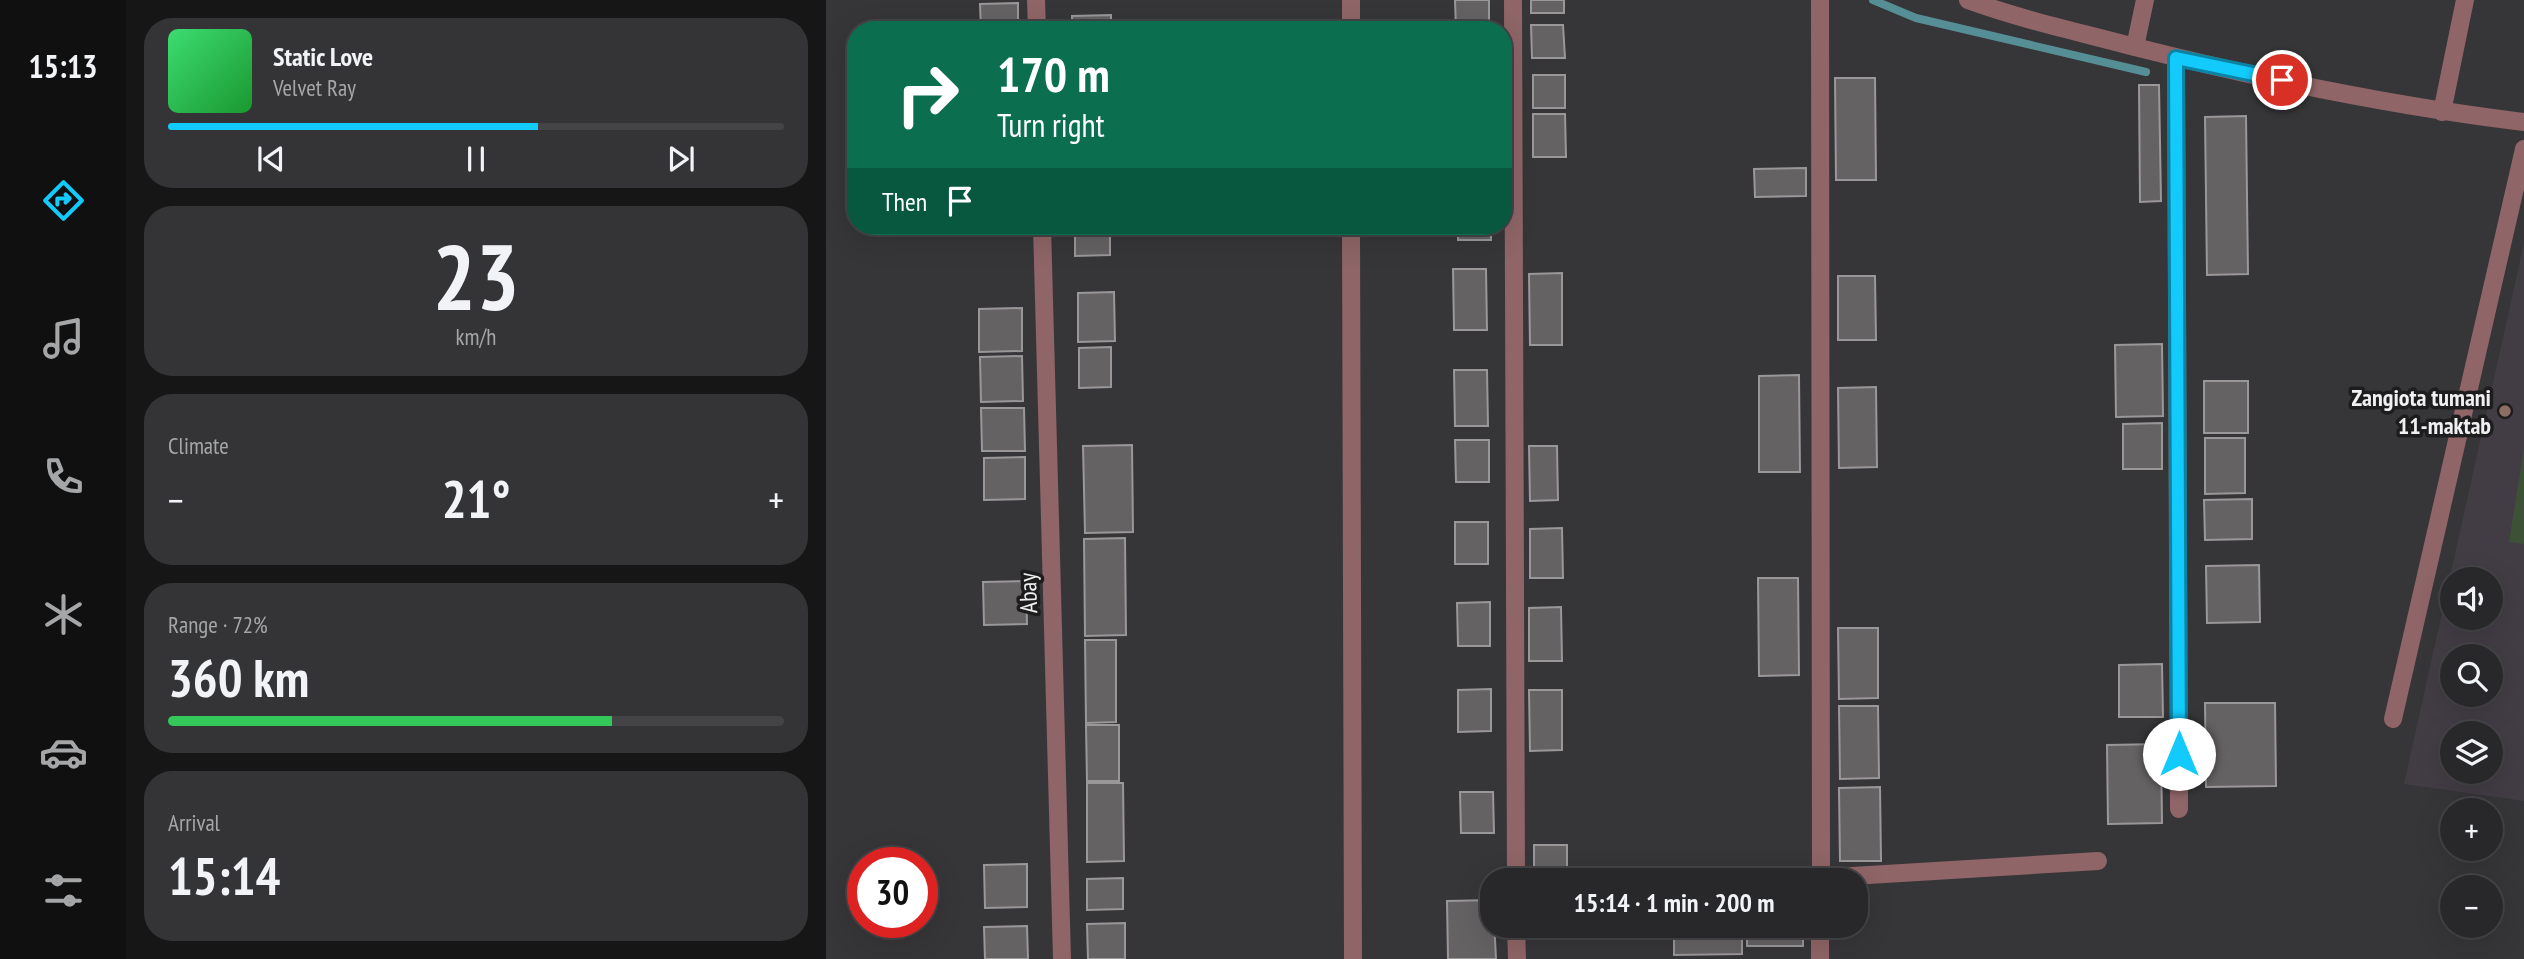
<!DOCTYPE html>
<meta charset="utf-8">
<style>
body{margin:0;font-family:"PT Sans Narrow",sans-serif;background:#343436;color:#f1f3f6;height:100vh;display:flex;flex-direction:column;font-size:26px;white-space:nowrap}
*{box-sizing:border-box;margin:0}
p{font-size:23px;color:#a5a6a8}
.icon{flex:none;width:38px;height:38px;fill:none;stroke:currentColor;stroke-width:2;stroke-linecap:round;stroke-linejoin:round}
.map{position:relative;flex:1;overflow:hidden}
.side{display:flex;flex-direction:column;gap:18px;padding:18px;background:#161617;width:700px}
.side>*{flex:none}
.guide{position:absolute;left:21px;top:21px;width:665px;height:214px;border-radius:28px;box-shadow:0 7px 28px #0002,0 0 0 2px #444447;background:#0b6e4f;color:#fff;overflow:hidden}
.fabs{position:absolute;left:1614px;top:567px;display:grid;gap:14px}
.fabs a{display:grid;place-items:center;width:63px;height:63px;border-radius:50%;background:#28282a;box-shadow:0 7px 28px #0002,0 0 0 2px #444447;font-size:35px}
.speed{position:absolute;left:21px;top:847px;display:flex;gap:14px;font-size:35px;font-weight:700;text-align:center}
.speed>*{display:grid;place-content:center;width:91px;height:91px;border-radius:50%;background:#28282a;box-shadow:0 7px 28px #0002,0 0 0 2px #444447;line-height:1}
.speed .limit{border:10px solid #d22;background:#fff;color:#111}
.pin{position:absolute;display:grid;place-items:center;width:60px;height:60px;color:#fff;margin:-30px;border:4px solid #fff;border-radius:50%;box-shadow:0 2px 7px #0007}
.me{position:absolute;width:77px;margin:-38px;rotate:0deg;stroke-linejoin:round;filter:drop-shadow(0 0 5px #0008)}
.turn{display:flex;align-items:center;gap:24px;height:147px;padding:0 35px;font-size:32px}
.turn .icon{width:91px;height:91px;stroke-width:2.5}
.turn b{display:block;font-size:49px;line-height:60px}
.then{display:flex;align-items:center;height:66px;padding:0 35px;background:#0003;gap:14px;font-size:26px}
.big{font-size:52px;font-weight:600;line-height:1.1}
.side .card{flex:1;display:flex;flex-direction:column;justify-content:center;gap:10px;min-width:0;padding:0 24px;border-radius:28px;background:#343436}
.side .dial{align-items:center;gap:0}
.dial b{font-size:91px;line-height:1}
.song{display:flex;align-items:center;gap:21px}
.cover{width:84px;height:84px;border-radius:10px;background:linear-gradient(135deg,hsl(140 70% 55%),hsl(130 70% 35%))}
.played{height:7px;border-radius:4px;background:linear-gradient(90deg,#12cafb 60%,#444447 60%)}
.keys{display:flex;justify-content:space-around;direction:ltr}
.heat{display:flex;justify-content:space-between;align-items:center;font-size:38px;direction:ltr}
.charge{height:10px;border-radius:5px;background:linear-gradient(90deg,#34c759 72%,#444447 0)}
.trip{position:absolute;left:654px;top:868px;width:388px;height:70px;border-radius:28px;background:#28282a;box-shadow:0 7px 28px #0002,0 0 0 2px #444447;font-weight:600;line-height:70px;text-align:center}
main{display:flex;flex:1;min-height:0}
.dock{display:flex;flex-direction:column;width:126px;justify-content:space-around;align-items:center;background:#101011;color:#a5a6a8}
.dock .icon{width:49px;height:49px}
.dock .current{color:#12cafb}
.dock b{font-size:32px;color:#f1f3f6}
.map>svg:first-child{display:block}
</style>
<main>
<nav class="dock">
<b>15:13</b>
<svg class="icon current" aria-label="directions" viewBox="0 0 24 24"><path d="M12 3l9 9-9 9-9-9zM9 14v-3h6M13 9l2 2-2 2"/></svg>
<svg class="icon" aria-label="music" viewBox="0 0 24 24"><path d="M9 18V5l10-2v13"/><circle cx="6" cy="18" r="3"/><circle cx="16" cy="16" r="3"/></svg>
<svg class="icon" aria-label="phone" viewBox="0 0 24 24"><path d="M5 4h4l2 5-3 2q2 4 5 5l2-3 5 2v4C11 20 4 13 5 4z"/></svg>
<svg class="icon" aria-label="climate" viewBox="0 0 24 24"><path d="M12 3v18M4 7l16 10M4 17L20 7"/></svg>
<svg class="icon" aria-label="car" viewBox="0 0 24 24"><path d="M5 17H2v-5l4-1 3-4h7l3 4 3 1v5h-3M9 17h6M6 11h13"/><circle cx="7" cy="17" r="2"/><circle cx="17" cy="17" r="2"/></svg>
<svg class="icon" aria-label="filters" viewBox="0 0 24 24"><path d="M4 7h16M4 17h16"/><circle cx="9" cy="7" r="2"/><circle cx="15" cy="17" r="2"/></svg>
</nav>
<section class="side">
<div class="card">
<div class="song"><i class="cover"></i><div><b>Static Love</b><p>Velvet Ray</p></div></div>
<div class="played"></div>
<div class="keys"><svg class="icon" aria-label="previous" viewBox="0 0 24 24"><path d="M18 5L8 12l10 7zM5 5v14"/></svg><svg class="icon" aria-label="pause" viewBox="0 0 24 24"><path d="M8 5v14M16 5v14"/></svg><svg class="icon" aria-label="next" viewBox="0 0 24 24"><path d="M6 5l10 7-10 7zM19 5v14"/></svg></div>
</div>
<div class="card dial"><b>23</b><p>km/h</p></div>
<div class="card"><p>Climate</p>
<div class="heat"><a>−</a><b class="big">21°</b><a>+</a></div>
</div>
<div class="card"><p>Range · 72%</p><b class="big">360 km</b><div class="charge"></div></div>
<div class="card"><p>Arrival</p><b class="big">15:14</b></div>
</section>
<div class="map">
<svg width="1698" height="959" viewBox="0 0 1698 959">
<rect width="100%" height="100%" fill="#363538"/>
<path fill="#423d45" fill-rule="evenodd" d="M1698,243v558l-120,-17zM1626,579h38v39h-38zM1626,656h38v39h-38zM1626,733h38v39h-38z"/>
<polygon fill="#3d5137" points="1698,448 1698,544 1683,542"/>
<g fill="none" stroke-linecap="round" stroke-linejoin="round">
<polyline stroke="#558e94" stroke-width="8" points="1047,0 1090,18 1320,72"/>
</g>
<g fill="#656263" stroke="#9a9799" stroke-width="2">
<polygon points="629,0 663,0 663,28 630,29"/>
<rect x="705" y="0" width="33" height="13"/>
<polygon points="192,3 192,30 155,30 154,4"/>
<polygon points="285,15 285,30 246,30 246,16"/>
<polygon points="705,25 737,25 739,58 706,58"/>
<rect x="707" y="75" width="32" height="33"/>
<polygon points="1009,78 1049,78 1050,180 1010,180"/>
<polygon points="1313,85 1333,85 1335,201 1314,202"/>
<polygon points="707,114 739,114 740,157 707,157"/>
<polygon points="1420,116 1422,274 1381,275 1379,117"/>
<polygon points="980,168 980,196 929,197 928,169"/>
<polygon points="164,226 196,226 196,233 165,233"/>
<polygon points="249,226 284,226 284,255 249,256"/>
<rect x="632" y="226" width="33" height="14"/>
<polygon points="627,269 660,269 661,330 628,330"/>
<polygon points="736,273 736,345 704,345 703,274"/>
<polygon points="1012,276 1049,276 1050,340 1012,340"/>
<polygon points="288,292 289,341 252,342 252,293"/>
<polygon points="196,308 196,351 153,352 153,309"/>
<polygon points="1336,344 1337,416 1290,417 1289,345"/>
<polygon points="285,347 285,387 253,388 253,348"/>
<polygon points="196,356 197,401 155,402 154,357"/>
<polygon points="628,370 661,370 662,426 629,426"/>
<polygon points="973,375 974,472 933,472 933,376"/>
<rect x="1378" y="381" width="44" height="52"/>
<polygon points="1050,387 1051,467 1013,468 1012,388"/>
<polygon points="155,408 198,408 199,451 156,451"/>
<polygon points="1336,423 1336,469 1297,469 1297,424"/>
<polygon points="1379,438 1419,438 1419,493 1379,494"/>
<polygon points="629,440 663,440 663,482 630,482"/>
<polygon points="306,445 307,532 259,533 257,446"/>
<polygon points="703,446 731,446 732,500 704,501"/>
<polygon points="199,457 199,499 158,500 158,458"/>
<polygon points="1426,499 1426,539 1379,540 1378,500"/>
<rect x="629" y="522" width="33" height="42"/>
<polygon points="736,528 737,578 704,578 704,529"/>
<polygon points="299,538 300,635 259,636 258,539"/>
<polygon points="1433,565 1434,622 1381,623 1380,566"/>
<polygon points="932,578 972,578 973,675 933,676"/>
<polygon points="200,581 201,624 158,625 157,582"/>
<polygon points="664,602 664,646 632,646 631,603"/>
<polygon points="735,607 736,661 703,661 703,608"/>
<polygon points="1012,628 1052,628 1052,698 1013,699"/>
<polygon points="259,640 290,640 290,722 260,723"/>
<polygon points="1336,664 1337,717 1293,717 1293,665"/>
<polygon points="665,689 665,731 632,732 632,690"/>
<polygon points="703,690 736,690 736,750 704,751"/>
<polygon points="1379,703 1449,703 1450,786 1380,787"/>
<polygon points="1013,706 1052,706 1053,778 1014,779"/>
<polygon points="260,725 293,725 293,781 261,781"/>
<polygon points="1335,744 1336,823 1282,824 1281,745"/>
<polygon points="261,783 297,783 298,861 261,862"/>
<polygon points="1054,787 1055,861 1014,861 1013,788"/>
<polygon points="634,792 667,792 668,833 635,833"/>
<rect x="708" y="845" width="33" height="33"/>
<polygon points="201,864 201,907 159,908 158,865"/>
<polygon points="297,878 297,909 261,910 261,879"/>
<polygon points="667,900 670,959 622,959 621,901"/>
<polygon points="299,923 299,959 262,959 261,924"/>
<polygon points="201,926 202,959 159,959 158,927"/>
<polygon points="848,926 916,926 916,954 848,955"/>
<rect x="921" y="926" width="56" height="20"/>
</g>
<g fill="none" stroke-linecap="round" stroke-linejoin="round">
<g stroke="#8f6567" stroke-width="18">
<polyline points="210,0 211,30"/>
<polyline points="525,0 525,30"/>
<polyline points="687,0 690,880"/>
<polyline points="994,0 995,880"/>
<path d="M1142,0c52,19 106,31 159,45 130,33 264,61 397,77"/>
<polyline points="1309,47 1319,0"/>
<polyline points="1350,58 1353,809"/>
<polyline points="1616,112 1639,0"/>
<polyline points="216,226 236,959"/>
<polyline points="525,226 527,959"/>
<polyline points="1567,719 1698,149"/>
<polyline points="960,880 1272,861"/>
<polyline points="690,926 691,959"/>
<polyline points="994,959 994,926"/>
</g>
</g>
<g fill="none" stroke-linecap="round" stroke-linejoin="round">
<defs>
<polyline id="route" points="1353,754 1350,58 1456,80"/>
</defs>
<use href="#route" stroke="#0c83a3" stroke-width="18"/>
<use href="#route" stroke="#12cafb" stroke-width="12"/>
</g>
<circle fill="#8d6e63" stroke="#1e1d1e" stroke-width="2.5" cx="1679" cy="411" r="7"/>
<g text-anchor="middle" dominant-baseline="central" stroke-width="7" stroke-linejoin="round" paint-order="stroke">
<g font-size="24" font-weight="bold" fill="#f0eff1" stroke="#1e1d1e" text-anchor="end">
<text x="1665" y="397">Zangiota tumani<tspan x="1665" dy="28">11-maktab</tspan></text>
</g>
<g font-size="24" fill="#f0eff1" stroke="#1e1d1e">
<text transform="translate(202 593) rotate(-92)">Abay</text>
</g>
</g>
</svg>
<div class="fabs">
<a><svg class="icon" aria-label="sound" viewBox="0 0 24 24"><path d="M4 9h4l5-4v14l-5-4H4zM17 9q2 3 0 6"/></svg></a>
<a><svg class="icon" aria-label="search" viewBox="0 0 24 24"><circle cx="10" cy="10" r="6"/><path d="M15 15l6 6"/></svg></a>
<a><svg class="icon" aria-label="layers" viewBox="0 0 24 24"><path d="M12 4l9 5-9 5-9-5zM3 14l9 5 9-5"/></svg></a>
<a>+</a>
<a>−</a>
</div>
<div class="speed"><div class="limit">30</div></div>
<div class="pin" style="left:1456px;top:80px;background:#d93025"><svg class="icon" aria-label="arrive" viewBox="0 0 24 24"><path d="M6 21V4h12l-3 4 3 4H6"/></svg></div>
<svg class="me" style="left:1353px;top:754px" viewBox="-20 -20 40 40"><circle r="19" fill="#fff"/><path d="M0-13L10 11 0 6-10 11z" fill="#12cafb"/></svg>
<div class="trip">15:14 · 1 min · 200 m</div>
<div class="guide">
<div class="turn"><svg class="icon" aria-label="right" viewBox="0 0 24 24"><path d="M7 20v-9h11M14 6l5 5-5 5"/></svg><div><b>170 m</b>Turn right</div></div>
<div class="then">Then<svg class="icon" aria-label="arrive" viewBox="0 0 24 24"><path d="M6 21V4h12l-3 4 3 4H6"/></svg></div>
</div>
</div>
</main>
